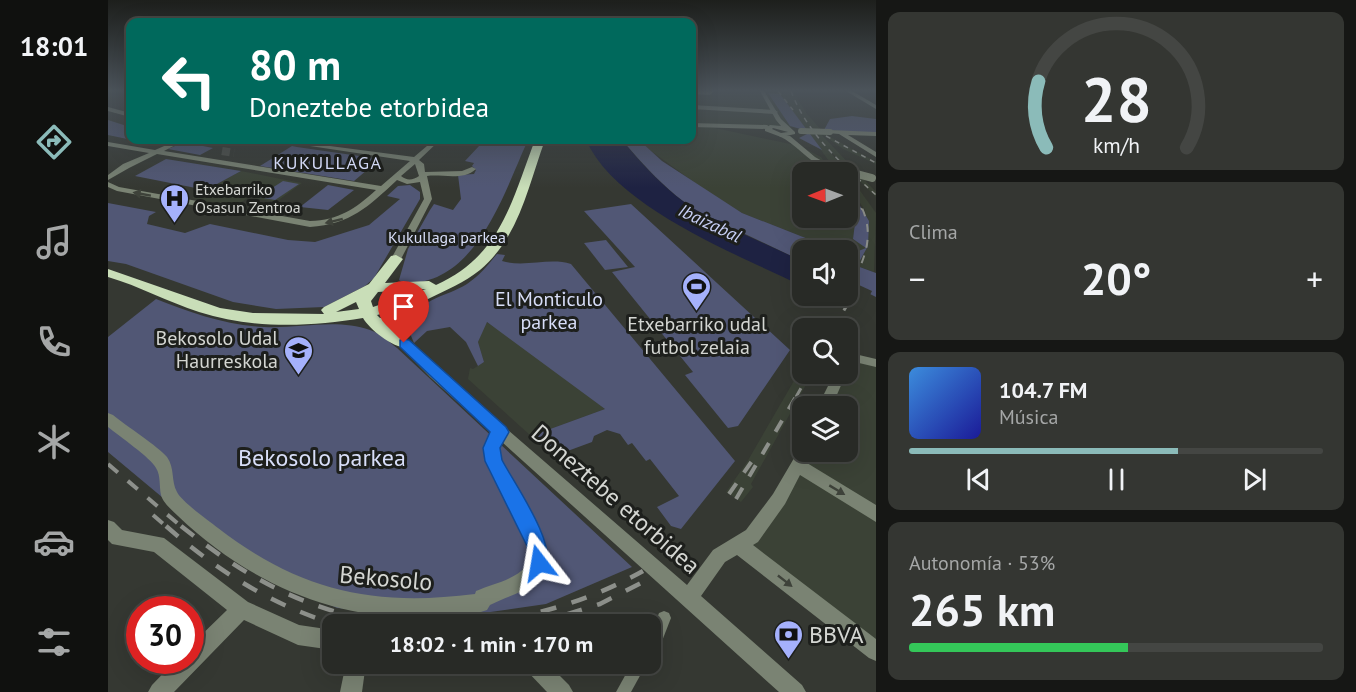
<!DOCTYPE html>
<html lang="es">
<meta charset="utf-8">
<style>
body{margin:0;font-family:"PT Sans",sans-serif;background:#343632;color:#f1f3f6;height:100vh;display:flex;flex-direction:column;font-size:22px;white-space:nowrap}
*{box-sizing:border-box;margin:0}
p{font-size:20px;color:#a5a7a7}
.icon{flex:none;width:33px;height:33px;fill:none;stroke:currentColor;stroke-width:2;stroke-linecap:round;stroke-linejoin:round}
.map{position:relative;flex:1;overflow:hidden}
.side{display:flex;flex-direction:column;gap:12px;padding:12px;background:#161715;width:480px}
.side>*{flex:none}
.banner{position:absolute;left:18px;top:18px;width:570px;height:126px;border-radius:12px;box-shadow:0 6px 24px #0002,0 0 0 2px #444643;background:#00695c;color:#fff;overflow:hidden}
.needle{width:39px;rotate:269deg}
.controls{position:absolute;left:684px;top:162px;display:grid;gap:12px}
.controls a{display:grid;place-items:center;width:66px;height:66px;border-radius:12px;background:#282a26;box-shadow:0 6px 24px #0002,0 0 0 2px #444643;font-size:30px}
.speed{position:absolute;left:18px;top:596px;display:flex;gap:12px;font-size:30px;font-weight:700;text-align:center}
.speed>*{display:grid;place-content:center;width:78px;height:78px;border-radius:50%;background:#282a26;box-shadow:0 6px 24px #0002,0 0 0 2px #444643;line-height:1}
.speed .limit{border:9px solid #d22;background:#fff;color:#111}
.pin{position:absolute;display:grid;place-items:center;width:51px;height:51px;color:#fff;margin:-62px -26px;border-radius:50% 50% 50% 0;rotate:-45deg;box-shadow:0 0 6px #0007}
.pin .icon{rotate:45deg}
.me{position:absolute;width:66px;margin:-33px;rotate:346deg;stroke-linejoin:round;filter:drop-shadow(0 0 4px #0008)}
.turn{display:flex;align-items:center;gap:21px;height:126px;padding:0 24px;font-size:27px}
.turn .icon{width:78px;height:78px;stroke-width:2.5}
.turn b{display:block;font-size:42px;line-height:51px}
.big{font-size:45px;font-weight:700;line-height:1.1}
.side .tile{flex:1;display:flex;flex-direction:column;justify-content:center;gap:9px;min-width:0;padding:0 21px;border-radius:12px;background:#343632}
.side .dial{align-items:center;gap:0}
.dial svg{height:156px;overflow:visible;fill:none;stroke:#444643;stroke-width:7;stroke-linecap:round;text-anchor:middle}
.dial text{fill:#f1f3f6;stroke:none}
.song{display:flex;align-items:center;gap:18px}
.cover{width:72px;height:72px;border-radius:9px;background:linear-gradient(135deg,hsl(210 70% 55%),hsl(240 70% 35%))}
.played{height:6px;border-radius:3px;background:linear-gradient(90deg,#8bbbb9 65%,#444643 65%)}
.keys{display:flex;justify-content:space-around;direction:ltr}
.heat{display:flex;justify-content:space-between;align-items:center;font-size:33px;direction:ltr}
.charge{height:9px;border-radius:4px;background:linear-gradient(90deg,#34c759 53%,#444643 0)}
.trip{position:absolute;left:214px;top:614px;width:339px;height:60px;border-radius:12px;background:#282a26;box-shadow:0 6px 24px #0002,0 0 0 2px #444643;font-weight:700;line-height:60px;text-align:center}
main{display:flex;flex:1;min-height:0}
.menu{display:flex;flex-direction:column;width:108px;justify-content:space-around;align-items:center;background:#10110f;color:#a5a7a7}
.menu .icon{width:42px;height:42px}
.menu .active{color:#8bbbb9}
.menu b{font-size:27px;color:#f1f3f6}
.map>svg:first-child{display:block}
</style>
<main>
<nav class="menu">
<b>18:01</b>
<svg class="icon active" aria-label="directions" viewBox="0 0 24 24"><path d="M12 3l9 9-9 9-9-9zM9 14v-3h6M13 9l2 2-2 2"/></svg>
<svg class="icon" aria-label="music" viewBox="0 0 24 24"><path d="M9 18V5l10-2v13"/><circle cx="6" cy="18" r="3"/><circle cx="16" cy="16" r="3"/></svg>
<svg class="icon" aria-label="phone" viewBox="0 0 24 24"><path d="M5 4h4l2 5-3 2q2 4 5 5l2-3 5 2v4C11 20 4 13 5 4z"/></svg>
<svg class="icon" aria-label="climate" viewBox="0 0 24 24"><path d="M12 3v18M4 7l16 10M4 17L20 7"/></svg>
<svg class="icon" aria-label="car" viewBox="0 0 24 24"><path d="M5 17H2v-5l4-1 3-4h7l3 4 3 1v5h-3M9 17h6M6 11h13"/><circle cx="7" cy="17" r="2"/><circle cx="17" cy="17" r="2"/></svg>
<svg class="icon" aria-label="filters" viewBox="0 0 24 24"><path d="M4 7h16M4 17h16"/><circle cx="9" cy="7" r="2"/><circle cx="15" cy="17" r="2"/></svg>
</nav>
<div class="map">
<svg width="768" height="692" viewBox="0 0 768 692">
<rect width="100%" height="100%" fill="#353832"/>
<g fill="#3b4236">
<polygon points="584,91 685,91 699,114 717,134 768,162 768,164 735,149 711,132 768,192 768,197 718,147 739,172 694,172 694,218 740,218 740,204 747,223 745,239 759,248 740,255 740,250 728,250 634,213 598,191 535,145 531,140 584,140 584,126 607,128 692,146 713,157 722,170 729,172 672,94 660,94 683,127 584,123"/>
<polygon points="133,171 173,179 194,183 168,202 141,197 126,207 84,198"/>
<polygon points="740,174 768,213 766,272 749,266 760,246 757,210 740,186"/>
<polygon points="378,322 395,332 497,409 423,436 360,379 362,368 365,369 376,362 370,342"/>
<polygon points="745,360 768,363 768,651 631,545 690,466 697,452 740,452 740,406 717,406 732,374 740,374 740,362"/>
<polygon points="694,367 694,374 704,374 643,484 645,487 633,502 618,492 639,462"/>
</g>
<g fill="#515775">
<polygon points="660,93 672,94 714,150 691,138 699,134 696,130 682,126"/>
<polygon points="744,116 768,119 768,133 716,130 722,119"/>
<polygon points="0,120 22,127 22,140 68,140 53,146 0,135"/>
<polygon points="81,140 105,140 95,146 105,148 92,155 60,149"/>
<path d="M352,140h68c-24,52 -52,147 -125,143l-4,-3 9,-31 22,-39 4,-6 19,6 8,-11 -3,-24 16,-1 2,-4 -4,-4 2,-3 -9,-2 14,-15 -19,-2 3,-3z"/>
<path d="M514,140h17l23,21 80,52 94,37h-34v11l-74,-35 -2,-4c-38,-6 -80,-54 -104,-82z"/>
<polygon points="184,146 189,147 272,159 246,181 152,166"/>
<polygon points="58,159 133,171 98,190 27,176"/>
<polygon points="175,181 191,184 167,200 150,197"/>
<polygon points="220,185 246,190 220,210 192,207"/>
<polygon points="302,185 312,192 312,199 266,278 257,286 216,307 168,309 125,302 18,264 0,261 0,203 48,212 41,216 39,224 77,233 102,224 180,240 207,242 261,225 292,199 279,196 290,186"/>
<polygon points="740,186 761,221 760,246 749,266 768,273 768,297 740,283 740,255 758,248 745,239 747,223 740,204"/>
<polygon points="523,204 682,350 630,426 620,428 577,375 585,372 504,272 527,267 476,211"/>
<polygon points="498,240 520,267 497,270 476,243"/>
<path d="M389,254l8,1 -3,6c23,7 47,-4 69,3l164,197 -54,68 -10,-3 -14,-19 22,-11 -29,-37 -4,2 -14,-18 -4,2 -8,-11 -13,-4 -13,6 -2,6 -38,14 -23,-20 74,-27 -118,-87 -9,20 6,20 -6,4 -12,-24 -16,-15 -23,4 -13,12 -5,-12v-9c16,-26 35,-24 58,-38 12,-8 21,-19 30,-30z"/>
<path d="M48,299c35,14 70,26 108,28 34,2 72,-9 106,3 10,3 19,12 27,18l235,219 -86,37 -91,13 -118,-9 -61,-27 -65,-43 -103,-86v-115z"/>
</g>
<path fill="#1e2242" d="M478,140h36c23,28 66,76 104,82l2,5 74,34v25c-63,-31 -186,-78 -216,-146z"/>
<polygon fill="#353832" points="740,280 764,291 751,317 723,303 728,296 740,296"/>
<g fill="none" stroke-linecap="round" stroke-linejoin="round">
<polyline stroke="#4d504a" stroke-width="8" stroke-dasharray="8 4" stroke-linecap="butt" points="114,151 126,153"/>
<g fill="#7a8373" fill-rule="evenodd">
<polygon points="556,611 561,613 563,618 554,641 549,643 544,641 543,634 551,613"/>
<polygon points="524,663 539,663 523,692 508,692"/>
</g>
<g fill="#7a8373" fill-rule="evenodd">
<polygon points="584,91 606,91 602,95 584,94"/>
<polygon points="738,91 744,91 768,105 768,109"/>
<polygon points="584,105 667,110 670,112 667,114 584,109"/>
<polygon points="0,107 22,113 22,117 0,111"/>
<polygon points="584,123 659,125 662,127 659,129 584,127"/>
<polygon points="722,130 768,132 768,136 740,135 768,152 768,157 731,134 720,133 720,131"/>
<path d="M671,134l11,2 25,21 16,9 -7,2c-17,-8 -28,-24 -45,-32z"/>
<path d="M70,140h7l-21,11 217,35 29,-25 -140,-21h14l130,17 20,-17h6l-21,20 5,4 1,8 37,-1 10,-4 4,2c-13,12 -33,5 -49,7l5,23 -31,60 -5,3 -5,-3 33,-60 -4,-17 -13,2 -10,-4c-29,27 -46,44 -87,47l-193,-36 -9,-4v-5l11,5 191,34c29,-1 45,-12 66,-31l-219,-36 -28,14 -21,12v-5l15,-11 26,-11 -41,-7v-4l47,8zM307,164l4,12c-6,4 -12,5 -18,0z"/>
<path d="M296,339l4,1 32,31 247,214 26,-35 33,-20 27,-36 27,-46 2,-1v5h10l-5,11 69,42v17l-76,-47 -15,29 -27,38 -5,3 123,94v22l-7,-3 -132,-103 -12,7 -24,34 101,89 4,7h-27l-277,-250c-2,5 -3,12 -2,18 3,7 9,14 12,20 14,24 50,77 24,102 -13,11 -31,15 -46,23l-3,5c-18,7 -40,6 -59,7 -95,4 -182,-36 -250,-101 -6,-6 -15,-13 -17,-21 -2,-9 0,-19 -5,-27 -5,-10 -37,-32 -48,-41v-14l5,2c12,10 46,32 54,42 8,11 4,25 10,35 5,10 31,28 41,36 82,63 155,79 257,66l1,-3c16,-7 39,-11 50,-25 16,-21 -37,-85 -41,-107 -1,-10 2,-18 7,-26l-62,-56 -30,-31 -2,-3z"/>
<polygon points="751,355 768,359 768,367 751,363 740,366 740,358"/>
<polygon points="726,374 738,374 724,406 710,406"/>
<polygon points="0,520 6,522 14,530 56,538 140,602 191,625 225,630 225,650 190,645 136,620 66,692 40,692 44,685 68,660 82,660 82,646 119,610 46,552 4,544 0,540"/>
<polygon points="238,663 258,663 254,692 232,692"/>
<polygon points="415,663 439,663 461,685 465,692 439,692 418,670"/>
</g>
<path fill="#7a8373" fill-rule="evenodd" d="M652,91h4l17,28 14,13v2l-14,3 -16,-6v-2l5,-4 11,1 -5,-6zM665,128l15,4 -7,1 -9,-4z"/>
<path fill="#c9deb8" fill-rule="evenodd" d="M427,140h10c-17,46 -25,96 -65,130 -16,13 -34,20 -52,29 -14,8 -16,22 -35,28l19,16 -2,4c-14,4 -40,-17 -47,-29 -54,9 -111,11 -164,-6 -31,-10 -60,-26 -91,-35v-8l112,39 33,5 71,1 -3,-4 3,-3 45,-23 22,-28 5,-1 7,4 -18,24 44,-2 7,4c65,-29 76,-85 99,-145zM318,289l-53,18 -2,-6 7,-9zM248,302l3,7 -23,3zM294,309l-12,8 -10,1 -3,-3z"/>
<g stroke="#8d908b" stroke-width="1.5" stroke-dasharray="5 5" stroke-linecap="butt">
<polyline points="670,91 685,110"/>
<path d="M683,91c16,43 52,74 85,104"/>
<polyline points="718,136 768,163"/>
<polyline points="740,181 754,210"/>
</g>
<g stroke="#8d908b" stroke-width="2" stroke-dasharray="8 8" stroke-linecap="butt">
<path d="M740,292c14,-28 28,-53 14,-84"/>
<polyline points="746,292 749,287"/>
</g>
<g stroke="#8d908b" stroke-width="3" stroke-dasharray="10 10" stroke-linecap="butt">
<polyline points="726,328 747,291"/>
<polyline points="688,397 701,374"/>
</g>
<g stroke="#8d908b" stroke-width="4" stroke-dasharray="13 13" stroke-linecap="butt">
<polyline points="0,464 75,528"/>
<polyline points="621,494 644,461"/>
<polyline points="628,499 689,395"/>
<polyline points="45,515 60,528"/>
</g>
<g stroke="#8d908b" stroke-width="4.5" stroke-dasharray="16 16" stroke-linecap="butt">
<path d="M58,526c48,42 99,75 159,95"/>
<path d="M73,526c67,53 121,82 205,98"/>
<path d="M370,624c59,-8 113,-24 165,-53"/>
<polyline points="428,624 492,604 543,578"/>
</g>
<polyline stroke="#7a8373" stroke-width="6" points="693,131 722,132"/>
<polyline stroke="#7a8373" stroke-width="8" points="719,166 764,178"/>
</g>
<defs><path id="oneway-solid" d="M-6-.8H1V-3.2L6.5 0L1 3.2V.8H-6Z" transform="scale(1.5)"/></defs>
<g fill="#3e423a">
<use href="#oneway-solid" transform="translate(34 194) rotate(-170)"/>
<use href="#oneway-solid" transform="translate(226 221) rotate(166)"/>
<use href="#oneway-solid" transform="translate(729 490) rotate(31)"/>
<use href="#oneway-solid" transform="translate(677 581) rotate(38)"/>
</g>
<linearGradient id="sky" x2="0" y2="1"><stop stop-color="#1d1f1c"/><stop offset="0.48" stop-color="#4b535a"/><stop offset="1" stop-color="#4b535a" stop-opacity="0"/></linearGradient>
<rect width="768" height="188" fill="url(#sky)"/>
<path fill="#1a73e8" stroke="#114b97" stroke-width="1.5" d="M296,339l5,1 97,87 3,5 -9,16 2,12c13,25 55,83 44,110l-7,3 -7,-3 -5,-24 -42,-85 -2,-13 7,-16 -90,-85v-7z"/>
<defs>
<symbol id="hospital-pin" viewBox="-11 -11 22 30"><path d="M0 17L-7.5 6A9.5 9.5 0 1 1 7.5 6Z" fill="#a5b1fc" stroke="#1d1f1c"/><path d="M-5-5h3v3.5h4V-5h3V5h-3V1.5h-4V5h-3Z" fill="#111"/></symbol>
<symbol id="stadium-pin" viewBox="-11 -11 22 30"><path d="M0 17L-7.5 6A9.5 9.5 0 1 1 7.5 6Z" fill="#a5b1fc" stroke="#1d1f1c"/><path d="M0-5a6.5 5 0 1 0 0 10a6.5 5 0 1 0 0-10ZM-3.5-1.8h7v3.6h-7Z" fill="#111"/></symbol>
<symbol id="school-pin" viewBox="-11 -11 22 30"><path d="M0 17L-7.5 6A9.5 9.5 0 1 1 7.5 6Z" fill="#a5b1fc" stroke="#1d1f1c"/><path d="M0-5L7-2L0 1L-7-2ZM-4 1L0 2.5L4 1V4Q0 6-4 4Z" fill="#111"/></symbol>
<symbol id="bank-pin" viewBox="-11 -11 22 30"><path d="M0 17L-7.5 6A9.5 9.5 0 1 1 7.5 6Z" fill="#a5b1fc" stroke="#1d1f1c"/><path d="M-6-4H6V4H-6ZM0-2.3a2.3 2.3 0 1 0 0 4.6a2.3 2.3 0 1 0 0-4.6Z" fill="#111"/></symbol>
</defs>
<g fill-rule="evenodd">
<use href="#hospital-pin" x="50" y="182" width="33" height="45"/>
<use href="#stadium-pin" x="572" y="270" width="33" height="45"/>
<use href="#school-pin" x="174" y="334" width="33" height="45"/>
<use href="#bank-pin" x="664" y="618" width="33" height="45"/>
</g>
<g text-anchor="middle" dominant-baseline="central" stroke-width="6" stroke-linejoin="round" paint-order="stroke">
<g font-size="16" fill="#d4d6d2" stroke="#1d1f1c" text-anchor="start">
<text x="87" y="189">Etxebarriko<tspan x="87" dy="18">Osasun Zentroa</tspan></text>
</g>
<g font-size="16" fill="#d8def8" stroke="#1d1f1c">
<text x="339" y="237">Kukullaga parkea</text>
</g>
<g font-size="18" letter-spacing="1.5" fill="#d5dbf8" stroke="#1d1f1c">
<text x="220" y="162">KUKULLAGA</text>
</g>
<g font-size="18" font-style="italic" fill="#c7cff5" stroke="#1d1f1c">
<text transform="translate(602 223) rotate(25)">Ibaizabal</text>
</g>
<g font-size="20" fill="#d8def8" stroke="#1d1f1c">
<text x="441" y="299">El Monticulo<tspan x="441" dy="23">parkea</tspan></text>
</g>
<g font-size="20" fill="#d4d6d2" stroke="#1d1f1c">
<text x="589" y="324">Etxebarriko udal<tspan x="589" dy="23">futbol zelaia</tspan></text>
<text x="170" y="338" text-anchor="end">Bekosolo Udal<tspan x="170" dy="23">Haurreskola</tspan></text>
</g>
<g font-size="24" fill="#d8def8" stroke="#1d1f1c">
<text x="214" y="457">Bekosolo parkea</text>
</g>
<g font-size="24" fill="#d4d6d2" stroke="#1d1f1c">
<text transform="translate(508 499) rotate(41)">Doneztebe etorbidea</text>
<text transform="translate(278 578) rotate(5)">Bekosolo</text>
</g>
<g font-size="24" fill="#d4d6d2" stroke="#1d1f1c" text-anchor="start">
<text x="701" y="634">BBVA</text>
</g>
</g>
</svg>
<div class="controls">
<a><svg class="needle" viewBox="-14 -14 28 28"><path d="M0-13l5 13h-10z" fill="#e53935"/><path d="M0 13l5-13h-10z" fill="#a5a7a7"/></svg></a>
<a><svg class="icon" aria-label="sound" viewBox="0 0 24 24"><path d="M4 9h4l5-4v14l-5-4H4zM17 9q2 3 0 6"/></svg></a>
<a><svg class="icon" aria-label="search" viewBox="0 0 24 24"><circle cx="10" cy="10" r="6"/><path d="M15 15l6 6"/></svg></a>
<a><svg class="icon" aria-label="layers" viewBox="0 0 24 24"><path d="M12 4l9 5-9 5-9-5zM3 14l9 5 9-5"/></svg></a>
</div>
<div class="speed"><div class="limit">30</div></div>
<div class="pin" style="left:296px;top:343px;background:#d93025"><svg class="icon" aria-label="arrive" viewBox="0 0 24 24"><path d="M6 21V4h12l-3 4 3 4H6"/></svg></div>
<svg class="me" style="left:431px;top:563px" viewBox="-20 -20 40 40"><path d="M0-17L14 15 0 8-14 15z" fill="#1a73e8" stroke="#fff" stroke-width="4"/></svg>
<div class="trip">18:02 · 1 min · 170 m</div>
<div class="banner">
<div class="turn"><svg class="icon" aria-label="left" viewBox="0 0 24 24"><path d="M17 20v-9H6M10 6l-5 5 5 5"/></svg><div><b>80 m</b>Doneztebe etorbidea</div></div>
</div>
</div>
<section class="side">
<div class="tile dial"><svg viewBox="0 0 100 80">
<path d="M14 69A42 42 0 1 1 86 69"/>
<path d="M14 69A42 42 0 0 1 10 35" stroke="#8bbbb9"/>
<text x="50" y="56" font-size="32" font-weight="700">28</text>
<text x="50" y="72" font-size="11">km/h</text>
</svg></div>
<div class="tile"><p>Clima</p>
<div class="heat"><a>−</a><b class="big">20°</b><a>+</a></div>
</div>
<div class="tile">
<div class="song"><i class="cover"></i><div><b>104.7 FM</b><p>Música</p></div></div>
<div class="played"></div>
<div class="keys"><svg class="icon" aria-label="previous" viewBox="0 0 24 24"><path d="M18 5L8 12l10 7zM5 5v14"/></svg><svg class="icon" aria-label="pause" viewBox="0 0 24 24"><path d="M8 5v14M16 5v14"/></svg><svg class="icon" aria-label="next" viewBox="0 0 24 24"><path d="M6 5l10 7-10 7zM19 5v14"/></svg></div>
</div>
<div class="tile"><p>Autonomía · 53%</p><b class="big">265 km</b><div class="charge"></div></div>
</section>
</main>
